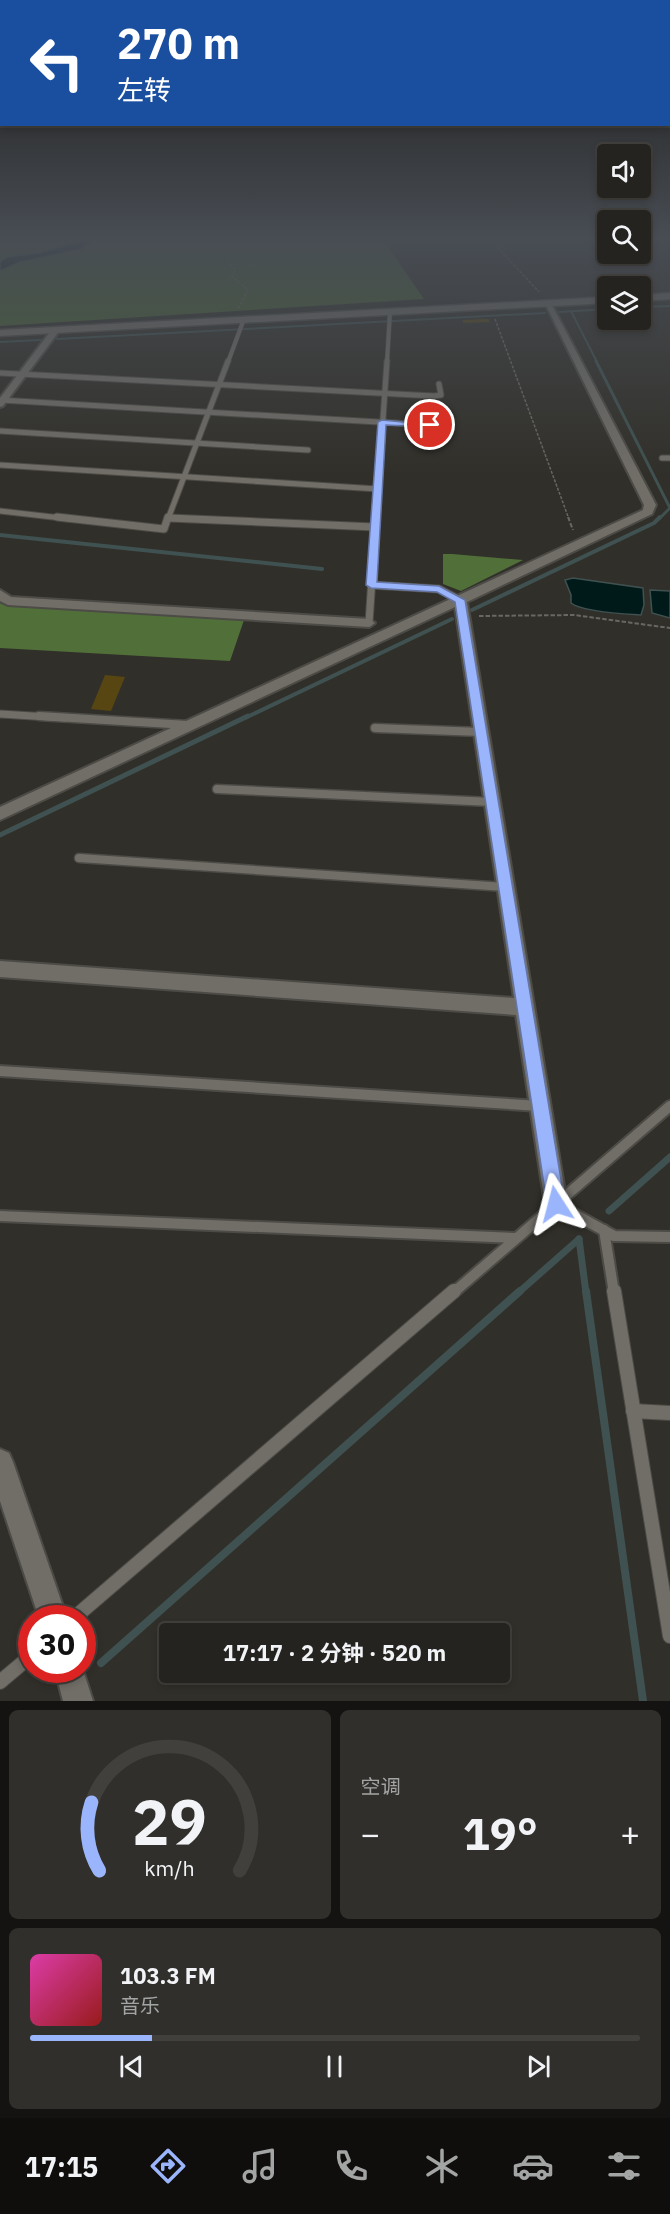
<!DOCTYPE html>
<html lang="zh">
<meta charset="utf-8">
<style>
body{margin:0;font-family:"IBM Plex Sans","Noto Sans SC",sans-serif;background:#312f2c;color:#f1f3f6;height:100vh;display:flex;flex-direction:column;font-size:22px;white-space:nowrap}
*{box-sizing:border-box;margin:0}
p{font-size:20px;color:#a3a4a4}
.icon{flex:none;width:33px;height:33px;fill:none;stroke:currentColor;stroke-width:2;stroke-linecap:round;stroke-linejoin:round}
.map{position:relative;height:1701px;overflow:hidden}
.drawer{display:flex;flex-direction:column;gap:9px;padding:9px;background:#141311;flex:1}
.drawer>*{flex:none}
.hud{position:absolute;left:0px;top:0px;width:670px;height:126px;box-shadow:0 3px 9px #0003,0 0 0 2px #42403d;background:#1a4fa0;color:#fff;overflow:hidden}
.controls{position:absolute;left:597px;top:144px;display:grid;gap:12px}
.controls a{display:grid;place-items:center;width:54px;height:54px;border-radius:6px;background:#25231f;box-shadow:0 3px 9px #0003,0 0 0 2px #42403d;font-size:30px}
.speed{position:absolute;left:18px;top:1605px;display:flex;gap:12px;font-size:30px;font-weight:700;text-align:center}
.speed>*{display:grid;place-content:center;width:78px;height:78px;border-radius:50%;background:#25231f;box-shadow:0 3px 9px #0003,0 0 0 2px #42403d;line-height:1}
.speed .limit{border:9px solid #d22;background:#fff;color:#111}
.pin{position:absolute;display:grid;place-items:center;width:51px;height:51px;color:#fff;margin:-26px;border:3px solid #fff;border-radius:50%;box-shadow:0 2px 6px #0007}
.me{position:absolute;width:66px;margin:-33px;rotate:351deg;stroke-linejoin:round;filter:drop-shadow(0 0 4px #0008)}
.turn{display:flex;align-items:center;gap:21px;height:126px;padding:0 18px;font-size:27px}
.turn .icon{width:78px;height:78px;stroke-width:2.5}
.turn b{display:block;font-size:42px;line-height:51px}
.big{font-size:45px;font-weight:700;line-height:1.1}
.drawer .widget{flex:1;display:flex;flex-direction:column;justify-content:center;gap:9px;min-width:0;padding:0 21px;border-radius:9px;background:#312f2c}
.drawer .dial{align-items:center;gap:0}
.dial svg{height:156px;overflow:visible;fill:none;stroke:#42403d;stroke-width:7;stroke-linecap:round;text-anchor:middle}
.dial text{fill:#f1f3f6;stroke:none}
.song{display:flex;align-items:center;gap:18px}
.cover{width:72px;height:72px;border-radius:9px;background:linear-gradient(135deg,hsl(320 70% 55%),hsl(0 70% 35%))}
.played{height:6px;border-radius:3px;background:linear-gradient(90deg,#9bb5fd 20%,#42403d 20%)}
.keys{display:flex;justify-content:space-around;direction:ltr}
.heat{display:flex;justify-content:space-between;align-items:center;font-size:33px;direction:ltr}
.drawer .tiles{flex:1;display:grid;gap:9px;grid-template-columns:1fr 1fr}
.widget:last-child{grid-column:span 2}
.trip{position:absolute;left:159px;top:1623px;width:351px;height:60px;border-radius:6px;background:#25231f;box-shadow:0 3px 9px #0003,0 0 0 2px #42403d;font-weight:700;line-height:60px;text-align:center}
.menu{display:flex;height:96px;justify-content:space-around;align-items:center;background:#0f0e0c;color:#a3a4a4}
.menu .icon{width:42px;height:42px}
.menu .on{color:#9bb5fd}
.menu b{font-size:27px;color:#f1f3f6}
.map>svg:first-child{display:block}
</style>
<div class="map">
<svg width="670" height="1701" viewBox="0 0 670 1701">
<rect width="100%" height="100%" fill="#312f29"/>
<polygon fill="#466130" points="0,238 382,238 424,299 0,326"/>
<g fill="#517039">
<polygon points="443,554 452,554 523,560 461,591 443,584"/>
<polygon points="0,603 4,605 244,620 230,661 0,648"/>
</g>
<g fill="#001a1a" stroke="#3f5150" stroke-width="1.5">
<polygon points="83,238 93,238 82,249 20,262 0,271 0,262 7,257 39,253 81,241"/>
<path d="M573,578l70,10 1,17 -3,10c-16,-1 -59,-3 -70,-12v-8l-6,-15z"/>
<polygon points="650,590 670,591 670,618 652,613"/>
</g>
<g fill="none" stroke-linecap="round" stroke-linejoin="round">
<g stroke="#3f5150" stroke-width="2">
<polyline points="640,307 670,306"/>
<polyline points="571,311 597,362"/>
<polyline points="559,312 608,309"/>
<polyline points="57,339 545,313"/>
<polyline points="0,342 41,340"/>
</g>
<polyline stroke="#3f5150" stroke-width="3" points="596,361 670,508 659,519"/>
<g stroke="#3f5150" stroke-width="4">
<polyline points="0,535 322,569"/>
<polyline points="472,610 654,523 660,517"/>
<polyline points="245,718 452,619"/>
</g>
<polyline stroke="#3f5150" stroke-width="5" points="0,835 248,716"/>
<g stroke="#3f5150" stroke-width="7">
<polyline points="609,1211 670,1157"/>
<polyline points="579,1239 586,1293"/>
<polyline points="518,1293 579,1239"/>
</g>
<g stroke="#3f5150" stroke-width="8">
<polyline points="586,1291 643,1701"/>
<polyline points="101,1663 520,1291"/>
</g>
</g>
<g fill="#574612">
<polygon points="488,319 490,322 464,323 462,320"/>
<polygon points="105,675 125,677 111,711 91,709"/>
</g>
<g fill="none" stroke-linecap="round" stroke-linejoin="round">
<defs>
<g id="lane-far5">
<polyline points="228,362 244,319"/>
<polyline points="387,362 390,312"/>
</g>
<g id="lane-far4">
<polyline points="0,373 434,396 441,395 439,384"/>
<polyline points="0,400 430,425"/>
<polyline points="0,431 308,450"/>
<polyline points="662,458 670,458"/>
<polyline points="0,465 378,489"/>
<polyline points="0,511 70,519"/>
<polyline points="169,518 185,519"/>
<polyline points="168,519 228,361"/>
<polyline points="376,519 387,361"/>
</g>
<g id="lane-far3">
<polyline points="57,517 164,529 168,517"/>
<polyline points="169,518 375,527"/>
<polyline points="371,585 439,589 460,600"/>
<polyline points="369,623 376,517"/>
<polyline points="0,714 65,718"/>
</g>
<g id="lane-far2">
<polyline points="39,716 188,725"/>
<polyline points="375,728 481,732"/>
<polyline points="217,789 492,802"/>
<polyline points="79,858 505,887"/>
</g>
<g id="lane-far1">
<polyline points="0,1071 540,1106"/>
<polyline points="556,1204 614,1236 670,1237"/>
<polyline points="0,1216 516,1238"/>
<polyline points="604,1230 614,1293"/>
<polyline points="453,1293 670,1106"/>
</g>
<g id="lane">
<polyline points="614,1291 670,1636"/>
<polyline points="633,1411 670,1413"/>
<polyline points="74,1618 454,1291"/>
<polyline points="0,1682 32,1655"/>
</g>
<g id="street">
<polygon points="544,301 551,303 656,505 652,514 467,602 567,1204 564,1212 556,1215 548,1212 545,1204 516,1015 0,977 0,961 514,998 455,607 0,820 0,807 643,510 644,505"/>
<polygon points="53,328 60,330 3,406 0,407 0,398"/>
<polygon points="0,590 11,597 369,619 375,623 369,627 8,605 0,601"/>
<polygon points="0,1449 9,1453 13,1462 67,1618 39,1618 0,1501"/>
<polygon points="82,1667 93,1701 63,1701 55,1670 82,1670"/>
</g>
<g id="secondary">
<polygon points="670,293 670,299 640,301 640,295"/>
<polygon points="608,297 608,303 0,336 0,330"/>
</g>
</defs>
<use href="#lane-far5" stroke="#4d4b46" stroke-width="5"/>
<use href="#lane-far4" stroke="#4d4b46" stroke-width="7"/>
<use href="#lane-far3" stroke="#4d4b46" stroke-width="9"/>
<use href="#lane-far2" stroke="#4d4b46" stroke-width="11"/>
<use href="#lane-far1" stroke="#4d4b46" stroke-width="14"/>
<use href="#lane" stroke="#4d4b46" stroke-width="16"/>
<use href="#street" stroke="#4d4b46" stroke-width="4"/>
<use href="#secondary" stroke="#4d4b46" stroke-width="3"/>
<g stroke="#696762" stroke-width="1.5" stroke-dasharray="3 1.5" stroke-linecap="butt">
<polyline points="223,238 230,264 235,269 232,277 248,290 238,309"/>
<polyline points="489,238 539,292"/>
<polyline points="495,319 569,519"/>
</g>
<g stroke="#696762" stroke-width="2" stroke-dasharray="4.5 2" stroke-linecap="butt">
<polyline points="568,517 573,530"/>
<polyline points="479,616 574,615 670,628"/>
</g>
<use href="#lane-far5" stroke="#716e68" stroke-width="4"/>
<use href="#lane-far4" stroke="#716e68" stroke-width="5"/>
<use href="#lane-far3" stroke="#716e68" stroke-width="7"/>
<use href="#lane-far2" stroke="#716e68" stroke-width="8"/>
<use href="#lane-far1" stroke="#716e68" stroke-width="10"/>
<use href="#lane" stroke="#716e68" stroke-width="14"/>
<use href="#street" fill="#716e68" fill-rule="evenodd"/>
<use href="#secondary" fill="#716e68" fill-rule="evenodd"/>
</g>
<linearGradient id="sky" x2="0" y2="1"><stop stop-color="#1b1a17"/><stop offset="0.5" stop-color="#484d54"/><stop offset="1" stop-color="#484d54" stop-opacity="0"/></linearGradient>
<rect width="670" height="476" fill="url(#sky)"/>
<polygon fill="#9bb5fd" stroke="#6576a4" stroke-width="1.5" points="382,420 434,425 430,427 386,425 377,582 439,586 465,600 565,1204 562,1210 556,1213 549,1210 547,1204 455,602 437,592 371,588 366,585 378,422"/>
</svg>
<div class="controls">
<a><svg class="icon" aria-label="sound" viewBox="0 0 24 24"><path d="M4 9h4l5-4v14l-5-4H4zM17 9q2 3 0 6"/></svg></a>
<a><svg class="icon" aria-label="search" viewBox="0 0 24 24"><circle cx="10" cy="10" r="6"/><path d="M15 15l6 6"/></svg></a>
<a><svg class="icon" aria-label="layers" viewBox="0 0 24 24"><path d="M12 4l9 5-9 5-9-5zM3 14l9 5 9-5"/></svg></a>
</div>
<div class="speed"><div class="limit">30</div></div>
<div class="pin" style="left:430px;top:425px;background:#d93025"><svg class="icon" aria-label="arrive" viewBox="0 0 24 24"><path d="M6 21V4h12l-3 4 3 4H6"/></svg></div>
<svg class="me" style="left:556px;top:1204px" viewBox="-20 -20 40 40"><path d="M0-17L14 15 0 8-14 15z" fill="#9bb5fd" stroke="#fff" stroke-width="4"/></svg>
<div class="trip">17:17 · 2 分钟 · 520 m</div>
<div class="hud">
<div class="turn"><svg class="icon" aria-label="left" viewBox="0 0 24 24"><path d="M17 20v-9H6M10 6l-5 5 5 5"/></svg><div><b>270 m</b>左转</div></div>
</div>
</div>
<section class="drawer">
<div class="tiles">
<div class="widget dial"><svg viewBox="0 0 100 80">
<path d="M14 69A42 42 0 1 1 86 69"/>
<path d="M14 69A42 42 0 0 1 10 34" stroke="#9bb5fd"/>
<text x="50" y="56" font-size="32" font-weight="700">29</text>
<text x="50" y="72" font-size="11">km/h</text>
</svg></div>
<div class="widget"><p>空调</p>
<div class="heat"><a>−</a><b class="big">19°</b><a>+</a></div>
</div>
<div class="widget">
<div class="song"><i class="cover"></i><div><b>103.3 FM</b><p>音乐</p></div></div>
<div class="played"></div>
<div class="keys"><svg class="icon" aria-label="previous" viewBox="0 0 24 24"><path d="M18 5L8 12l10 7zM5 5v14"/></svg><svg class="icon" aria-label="pause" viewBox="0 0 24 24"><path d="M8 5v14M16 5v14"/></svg><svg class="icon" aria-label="next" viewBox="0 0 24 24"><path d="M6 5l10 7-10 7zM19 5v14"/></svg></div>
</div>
</div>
</section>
<nav class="menu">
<b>17:15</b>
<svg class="icon on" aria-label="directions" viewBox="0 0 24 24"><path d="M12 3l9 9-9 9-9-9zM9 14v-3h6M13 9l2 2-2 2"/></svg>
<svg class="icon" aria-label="music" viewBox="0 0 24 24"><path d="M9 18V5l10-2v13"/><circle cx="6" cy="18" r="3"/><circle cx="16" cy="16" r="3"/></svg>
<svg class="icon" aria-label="phone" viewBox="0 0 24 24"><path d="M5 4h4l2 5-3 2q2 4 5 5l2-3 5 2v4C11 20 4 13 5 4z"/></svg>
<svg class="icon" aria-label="climate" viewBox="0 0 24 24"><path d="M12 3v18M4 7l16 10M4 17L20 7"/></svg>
<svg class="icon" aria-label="car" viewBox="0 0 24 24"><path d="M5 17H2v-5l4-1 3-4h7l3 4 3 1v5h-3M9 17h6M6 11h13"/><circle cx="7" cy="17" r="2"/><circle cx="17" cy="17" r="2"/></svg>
<svg class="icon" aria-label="filters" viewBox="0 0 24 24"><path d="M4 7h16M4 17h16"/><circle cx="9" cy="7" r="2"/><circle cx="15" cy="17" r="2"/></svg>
</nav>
